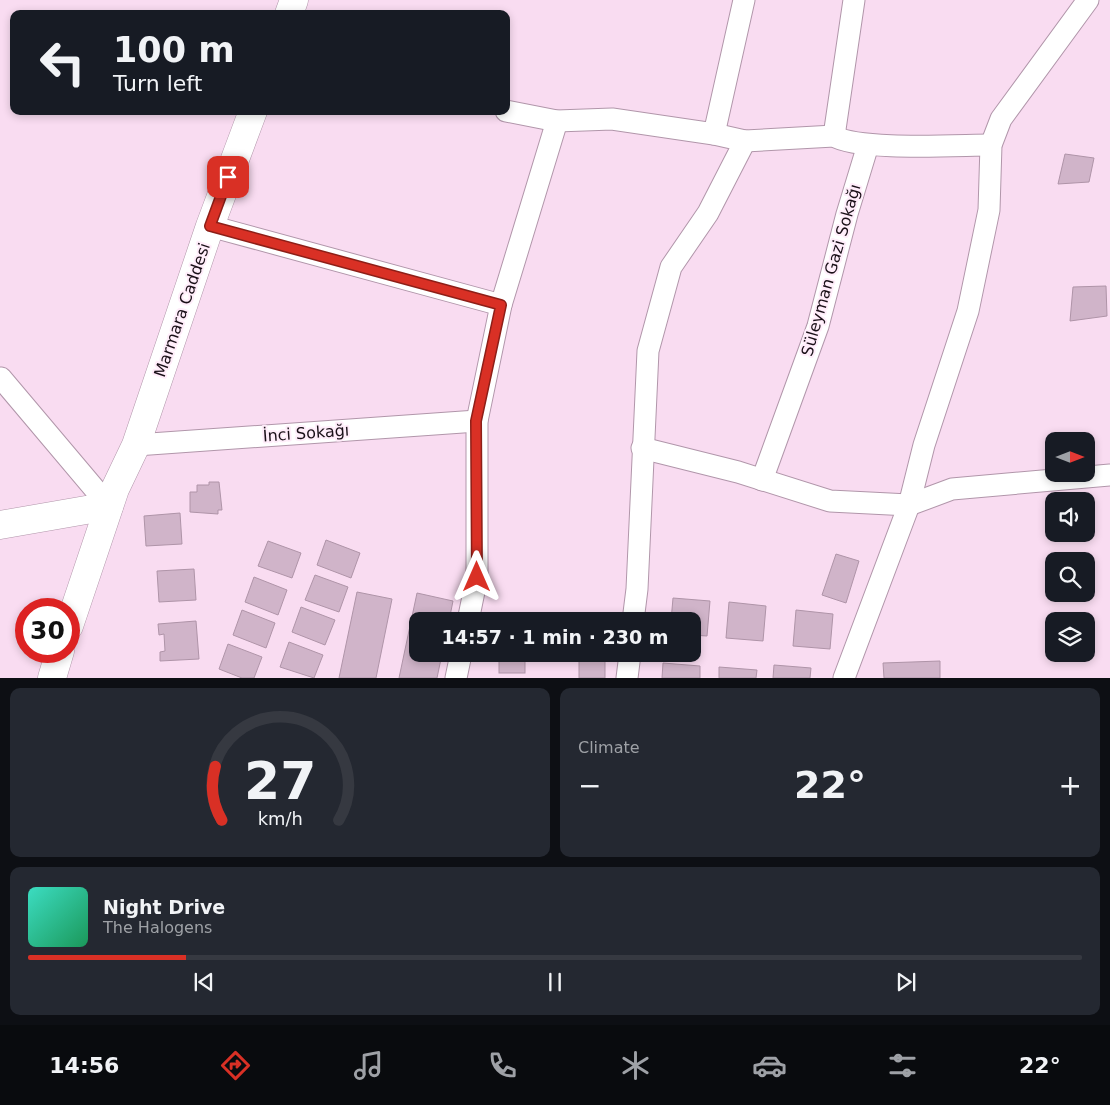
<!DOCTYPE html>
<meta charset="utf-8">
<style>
body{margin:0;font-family:"DejaVu Sans",sans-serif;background:#242831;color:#f1f3f6;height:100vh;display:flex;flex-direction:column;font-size:19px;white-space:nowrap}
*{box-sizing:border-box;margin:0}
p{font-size:16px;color:#9ea1a6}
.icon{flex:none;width:28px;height:28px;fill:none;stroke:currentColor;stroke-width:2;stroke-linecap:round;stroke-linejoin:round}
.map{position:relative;height:678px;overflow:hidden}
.side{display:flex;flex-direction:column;gap:10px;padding:10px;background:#0d0f14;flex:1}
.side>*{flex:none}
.hud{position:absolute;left:10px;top:10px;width:500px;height:105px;border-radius:10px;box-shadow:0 2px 8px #0003;background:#171b24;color:#f1f3f6;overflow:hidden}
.needle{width:32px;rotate:90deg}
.fabs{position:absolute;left:1045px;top:432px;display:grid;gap:10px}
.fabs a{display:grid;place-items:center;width:50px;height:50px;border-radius:10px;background:#171b24;box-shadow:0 2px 8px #0003;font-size:25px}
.speed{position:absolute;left:15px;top:598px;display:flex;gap:10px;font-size:25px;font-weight:700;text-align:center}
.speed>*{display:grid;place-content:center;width:65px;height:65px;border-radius:50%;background:#171b24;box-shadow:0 2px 8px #0003;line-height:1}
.speed .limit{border:8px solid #d22;background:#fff;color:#111}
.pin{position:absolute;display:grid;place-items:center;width:42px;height:42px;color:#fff;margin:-21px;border-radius:10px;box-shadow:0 2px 8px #0006}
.me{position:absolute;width:55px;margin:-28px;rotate:0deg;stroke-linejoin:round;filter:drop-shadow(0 0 4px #0008)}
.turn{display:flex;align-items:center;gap:18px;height:105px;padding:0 20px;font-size:22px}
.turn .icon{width:65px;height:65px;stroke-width:2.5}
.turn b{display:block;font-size:35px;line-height:42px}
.big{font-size:38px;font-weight:700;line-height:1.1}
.side .card{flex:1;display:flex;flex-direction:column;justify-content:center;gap:8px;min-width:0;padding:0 18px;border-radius:10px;background:#242831}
.side .dial{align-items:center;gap:0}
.dial svg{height:130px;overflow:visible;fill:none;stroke:#363941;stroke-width:7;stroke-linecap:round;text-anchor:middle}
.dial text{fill:#f1f3f6;stroke:none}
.song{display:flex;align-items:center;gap:15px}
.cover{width:60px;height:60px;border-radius:8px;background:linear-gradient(135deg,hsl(170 70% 55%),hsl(150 70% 35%))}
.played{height:5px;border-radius:2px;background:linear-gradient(90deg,#d93025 15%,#363941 15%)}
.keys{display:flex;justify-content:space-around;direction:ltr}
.heat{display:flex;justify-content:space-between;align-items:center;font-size:28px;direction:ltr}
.side .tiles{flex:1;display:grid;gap:10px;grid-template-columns:1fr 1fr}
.card:last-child{grid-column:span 2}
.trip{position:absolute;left:409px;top:612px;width:292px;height:50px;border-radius:10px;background:#171b24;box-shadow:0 2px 8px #0003;font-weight:700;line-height:50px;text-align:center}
.tabs{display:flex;height:80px;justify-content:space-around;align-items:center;background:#090b0e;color:#9ea1a6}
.tabs .icon{width:35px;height:35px}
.tabs .selected{color:#d93025}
.tabs b{font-size:22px;color:#f1f3f6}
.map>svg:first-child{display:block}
</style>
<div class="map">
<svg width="1110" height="678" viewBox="0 0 1110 678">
<rect width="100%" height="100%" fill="#f9dcf1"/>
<g fill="#d0b4c9" stroke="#af94a8">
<polygon points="1065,154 1094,158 1089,182 1058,184"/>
<polygon points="1106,286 1107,316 1070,321 1073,287"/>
<polygon points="209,482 219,482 222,510 218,510 218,514 190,512 190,492 197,492 197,485 209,485"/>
<polygon points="180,513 182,544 146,546 144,516"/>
<polygon points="326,540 360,553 351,578 317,565"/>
<polygon points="268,541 301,553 292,578 258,566"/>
<polygon points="836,554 859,561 846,603 822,595"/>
<polygon points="194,569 196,600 159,602 157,571"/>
<polygon points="315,575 348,587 339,612 305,600"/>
<polygon points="254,577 287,590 278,615 245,602"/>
<polygon points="357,592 392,599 376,678 339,678"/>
<polygon points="417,593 453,601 449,621 418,621 418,654 442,654 437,678 399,678"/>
<polygon points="673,598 710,601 707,636 692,635 692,621 671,621"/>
<polygon points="729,602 766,606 763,641 726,638"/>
<polygon points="301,607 335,620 325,645 292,632"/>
<polygon points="242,610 275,623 266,648 233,635"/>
<polygon points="796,610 833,614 830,649 793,646"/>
<polygon points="196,621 199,659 160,661 160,652 165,651 164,634 159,635 158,624"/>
<polygon points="289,642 323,655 314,678 280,667"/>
<polygon points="228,644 262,657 254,678 242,678 219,669"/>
<rect x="499" y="654" width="26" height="19"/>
<rect x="579" y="660" width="26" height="18"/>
<polygon points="940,661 940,678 884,678 883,663"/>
<polygon points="663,663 700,666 700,678 662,678"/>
<polygon points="774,665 811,668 810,678 773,678"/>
<polygon points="719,667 757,670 756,678 719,678"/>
</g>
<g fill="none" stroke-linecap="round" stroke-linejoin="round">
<defs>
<g id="street">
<polyline points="506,111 557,121 612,119 714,134 744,0"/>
<path d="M714,134l31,7 89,-5c24,15 123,9 157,9"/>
<polyline points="834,136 854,0"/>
<polyline points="210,226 501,305"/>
<polyline points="1,378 109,506"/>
<polyline points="136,445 477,421"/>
<polyline points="642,448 738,472 830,501 909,505 952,489 1110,475"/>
<polyline points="762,480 818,326 847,214 868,145"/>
<polyline points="468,621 477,577 477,421 501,305 557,121"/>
<polyline points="633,621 637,589 648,351 671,267 708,213 745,141"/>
<polyline points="456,678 461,654"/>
<polyline points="627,678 630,654"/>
<polyline points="844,678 909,505 924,445 968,311 989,210 991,145 1001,119 1088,0"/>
</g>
<g id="secondary">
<polyline points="289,14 294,0"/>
<polyline points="0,525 109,506"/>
<polyline points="69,626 115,489 136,445 210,226 253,111"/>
<polyline points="52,678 60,651"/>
</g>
</defs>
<use href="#street" stroke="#b196aa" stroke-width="23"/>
<use href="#secondary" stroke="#b196aa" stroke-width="29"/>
<use href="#street" stroke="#fff" stroke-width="21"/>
<use href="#secondary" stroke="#fff" stroke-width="28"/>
</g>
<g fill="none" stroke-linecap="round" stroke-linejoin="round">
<defs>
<polyline id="route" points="228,177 210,226 501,305 476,421 477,577"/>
</defs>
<use href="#route" stroke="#8d1f18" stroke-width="12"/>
<use href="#route" stroke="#d93025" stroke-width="9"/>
</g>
<g text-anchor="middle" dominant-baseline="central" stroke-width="4" stroke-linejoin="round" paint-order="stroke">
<g font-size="16" fill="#190f17" stroke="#ffedfa">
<text transform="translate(831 270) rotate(-74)">Süleyman Gazi Sokağı</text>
<text transform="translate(182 310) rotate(-71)">Marmara Caddesi</text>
<text transform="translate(306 433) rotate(-4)">İnci Sokağı</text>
</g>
</g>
</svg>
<div class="fabs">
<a><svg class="needle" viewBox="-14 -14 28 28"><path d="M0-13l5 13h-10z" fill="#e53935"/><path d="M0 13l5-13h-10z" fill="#9ea1a6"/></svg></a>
<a><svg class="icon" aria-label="sound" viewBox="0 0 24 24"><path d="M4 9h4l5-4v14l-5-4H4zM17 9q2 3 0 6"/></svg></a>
<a><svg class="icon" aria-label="search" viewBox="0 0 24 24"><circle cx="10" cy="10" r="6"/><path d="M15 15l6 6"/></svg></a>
<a><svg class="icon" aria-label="layers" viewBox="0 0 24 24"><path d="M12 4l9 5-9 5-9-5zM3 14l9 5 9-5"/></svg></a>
</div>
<div class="speed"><div class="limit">30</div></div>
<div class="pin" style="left:228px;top:177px;background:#d93025"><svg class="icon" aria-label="arrive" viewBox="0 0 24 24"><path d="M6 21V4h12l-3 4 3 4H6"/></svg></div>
<svg class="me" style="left:477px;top:577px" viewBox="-20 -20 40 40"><path d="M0-17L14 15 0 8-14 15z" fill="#d93025" stroke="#fff" stroke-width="4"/></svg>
<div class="trip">14:57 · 1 min · 230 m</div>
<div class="hud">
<div class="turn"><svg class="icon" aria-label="left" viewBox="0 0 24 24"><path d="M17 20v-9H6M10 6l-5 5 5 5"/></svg><div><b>100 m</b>Turn left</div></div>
</div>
</div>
<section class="side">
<div class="tiles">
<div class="card dial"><svg viewBox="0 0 100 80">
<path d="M14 69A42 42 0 1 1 86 69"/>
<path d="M14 69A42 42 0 0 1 10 36" stroke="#d93025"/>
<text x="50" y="56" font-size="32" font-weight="700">27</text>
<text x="50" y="72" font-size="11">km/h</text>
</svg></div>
<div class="card"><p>Climate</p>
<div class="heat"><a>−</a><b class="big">22°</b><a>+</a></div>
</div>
<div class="card">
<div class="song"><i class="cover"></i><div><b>Night Drive</b><p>The Halogens</p></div></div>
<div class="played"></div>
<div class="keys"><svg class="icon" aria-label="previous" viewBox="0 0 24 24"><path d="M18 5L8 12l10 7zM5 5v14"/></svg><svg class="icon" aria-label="pause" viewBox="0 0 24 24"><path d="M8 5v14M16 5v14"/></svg><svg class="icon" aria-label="next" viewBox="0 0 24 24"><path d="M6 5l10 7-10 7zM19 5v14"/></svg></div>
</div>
</div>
</section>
<nav class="tabs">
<b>14:56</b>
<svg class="icon selected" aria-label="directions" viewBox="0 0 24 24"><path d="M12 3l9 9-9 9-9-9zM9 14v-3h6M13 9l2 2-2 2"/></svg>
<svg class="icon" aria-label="music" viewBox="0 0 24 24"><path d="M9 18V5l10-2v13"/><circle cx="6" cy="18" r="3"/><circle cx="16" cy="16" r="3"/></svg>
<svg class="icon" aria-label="phone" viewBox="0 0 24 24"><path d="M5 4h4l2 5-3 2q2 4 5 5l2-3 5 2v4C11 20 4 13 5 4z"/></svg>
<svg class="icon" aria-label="climate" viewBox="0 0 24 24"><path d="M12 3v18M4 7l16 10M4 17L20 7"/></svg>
<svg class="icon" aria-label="car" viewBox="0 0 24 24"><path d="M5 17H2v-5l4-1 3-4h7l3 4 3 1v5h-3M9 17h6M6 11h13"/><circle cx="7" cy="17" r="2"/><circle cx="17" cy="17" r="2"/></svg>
<svg class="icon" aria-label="filters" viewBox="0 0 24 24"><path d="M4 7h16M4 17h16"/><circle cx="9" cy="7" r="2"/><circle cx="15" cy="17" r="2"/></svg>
<b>22°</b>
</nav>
